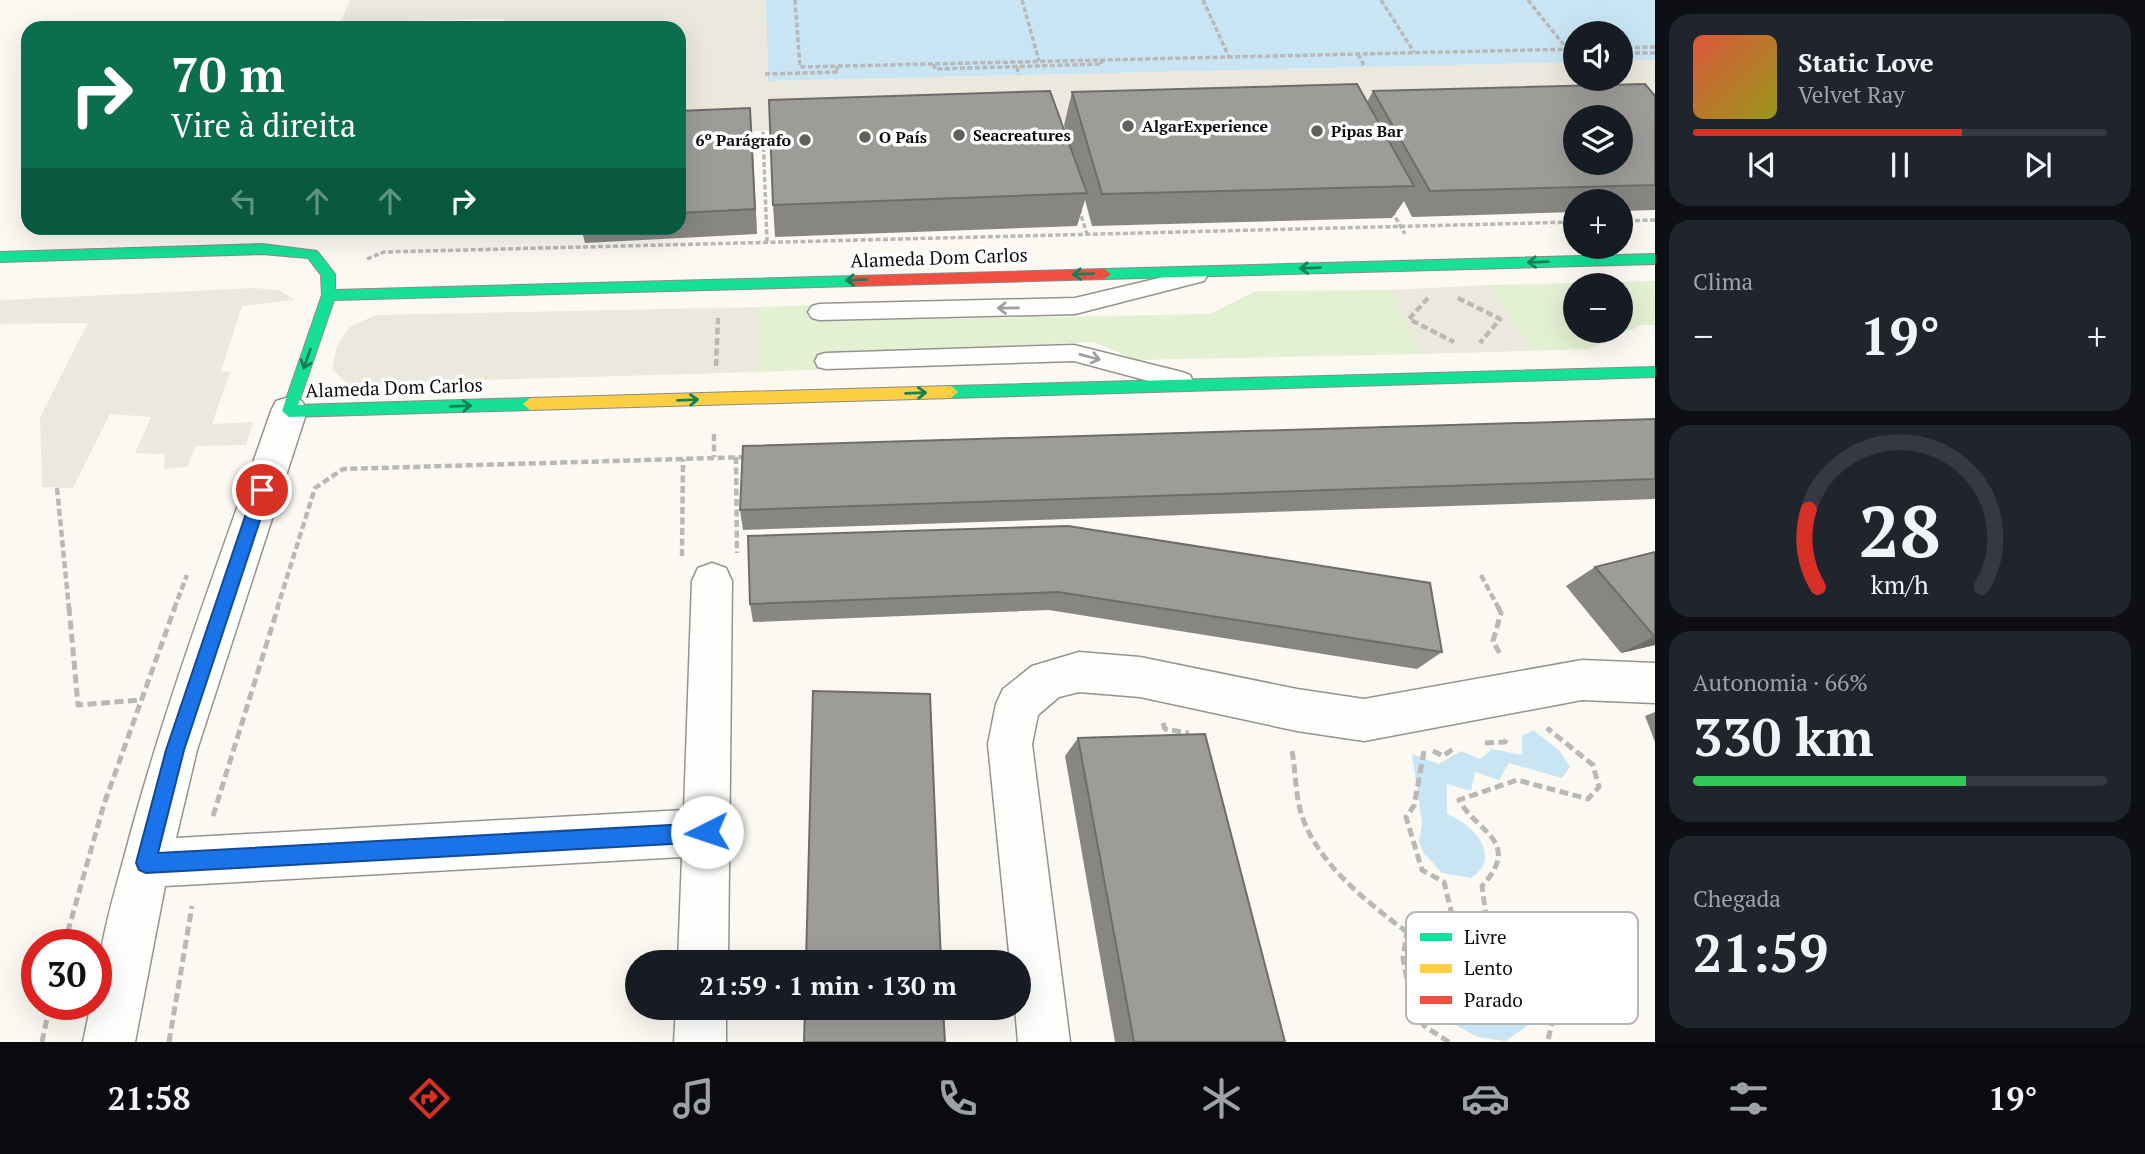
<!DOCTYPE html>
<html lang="pt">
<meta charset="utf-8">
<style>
body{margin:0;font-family:"PT Serif",serif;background:#20242c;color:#f1f3f6;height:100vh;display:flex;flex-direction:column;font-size:26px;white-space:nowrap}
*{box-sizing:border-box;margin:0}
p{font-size:23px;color:#9ea1a6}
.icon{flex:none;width:38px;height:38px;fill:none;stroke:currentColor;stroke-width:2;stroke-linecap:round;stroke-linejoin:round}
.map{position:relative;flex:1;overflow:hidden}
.drawer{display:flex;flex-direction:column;gap:14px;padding:14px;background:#0d0f14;width:490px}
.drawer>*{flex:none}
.top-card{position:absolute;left:21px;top:21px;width:665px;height:214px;border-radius:21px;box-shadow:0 7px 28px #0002;background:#0b6e4f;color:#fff;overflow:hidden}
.controls{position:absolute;left:1563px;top:21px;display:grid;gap:14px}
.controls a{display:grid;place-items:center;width:70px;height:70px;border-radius:50%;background:#171b24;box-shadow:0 7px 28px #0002;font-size:35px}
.speed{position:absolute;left:21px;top:929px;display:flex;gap:14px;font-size:35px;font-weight:700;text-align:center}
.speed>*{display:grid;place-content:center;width:91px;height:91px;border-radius:50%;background:#171b24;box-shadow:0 7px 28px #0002;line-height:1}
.speed .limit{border:10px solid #d22;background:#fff;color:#111}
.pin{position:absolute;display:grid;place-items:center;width:60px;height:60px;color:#fff;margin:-30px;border:4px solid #fff;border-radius:50%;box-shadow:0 2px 7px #0007}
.me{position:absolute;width:77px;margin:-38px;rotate:266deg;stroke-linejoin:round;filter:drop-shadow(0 0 5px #0008)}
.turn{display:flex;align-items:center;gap:24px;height:147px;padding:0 35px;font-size:32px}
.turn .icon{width:91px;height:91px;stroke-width:2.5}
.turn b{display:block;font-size:49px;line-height:60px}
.lanes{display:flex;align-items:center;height:66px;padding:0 35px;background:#0003;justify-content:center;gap:35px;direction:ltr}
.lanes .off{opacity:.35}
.big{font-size:52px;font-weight:700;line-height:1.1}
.drawer .card{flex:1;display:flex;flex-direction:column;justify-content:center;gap:10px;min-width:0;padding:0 24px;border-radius:21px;background:#20242c}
.drawer .dial{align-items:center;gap:0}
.dial svg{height:182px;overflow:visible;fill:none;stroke:#363941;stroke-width:7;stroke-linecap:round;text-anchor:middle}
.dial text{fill:#f1f3f6;stroke:none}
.song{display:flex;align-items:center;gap:21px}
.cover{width:84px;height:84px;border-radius:10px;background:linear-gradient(135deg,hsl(10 70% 55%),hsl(60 70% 35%))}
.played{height:7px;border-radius:4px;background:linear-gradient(90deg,#d93025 65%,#363941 65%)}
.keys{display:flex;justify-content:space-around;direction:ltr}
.heat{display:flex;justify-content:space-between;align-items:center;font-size:38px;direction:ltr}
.charge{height:10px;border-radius:5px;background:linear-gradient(90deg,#34c759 66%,#363941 0)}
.trip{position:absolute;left:625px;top:950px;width:406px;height:70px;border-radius:35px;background:#171b24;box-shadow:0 7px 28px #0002;font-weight:700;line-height:70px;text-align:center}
.tabs{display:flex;height:112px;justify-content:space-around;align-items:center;background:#090b0e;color:#9ea1a6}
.tabs .icon{width:49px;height:49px}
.tabs .current{color:#d93025}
.tabs b{font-size:32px;color:#f1f3f6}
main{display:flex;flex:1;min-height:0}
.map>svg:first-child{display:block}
</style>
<main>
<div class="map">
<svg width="1655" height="1042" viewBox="0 0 1655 1042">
<rect width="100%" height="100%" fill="#fbf9f2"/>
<g fill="#e4f0d2" fill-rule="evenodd">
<path d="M1655,281v44h-13l-54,24 -58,2 -40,-66zM1575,285h45v46h-45z"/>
<polygon points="1390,290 1421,354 1137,360 1094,342 831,353 832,369 760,372 758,307 827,305 826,321 1210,314 1256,291"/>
</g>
<g fill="#ebe8dd">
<polygon points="350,0 766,0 768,81 1575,62 1575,79 1620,79 1621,60 1655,60 1655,108 1051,121 679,134 679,28 502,28 503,19 341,22"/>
<polygon points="1490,285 1530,351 1421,354 1390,290"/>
<polygon points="255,288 279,290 295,300 242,306 221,371 230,372 212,424 253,422 246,445 196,446 187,467 164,469 165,454 135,453 151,417 110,414 73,488 42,487 40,417 88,323 0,324 0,300"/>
<polygon points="758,307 760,372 347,384 332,369 337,346 349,327 376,315"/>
</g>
<g fill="#c9e5f4">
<polygon points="766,0 1655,0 1655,60 1621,60 1620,33 1575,33 1575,62 768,81"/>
<path d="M1533,730l26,20 11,17 -8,11 -53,-15 -10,17 -24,-8 -4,19 -24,-7v30c25,10 57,42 24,64l-29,-5 -19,-21 -4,-10 3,-19 -10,-69 27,10 22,-13 19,8 12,-10 30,6v-19z"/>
<polygon points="1442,938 1470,943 1524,975 1535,1008 1526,1027 1505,1041 1478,1037 1442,1018 1419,986 1424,954"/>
</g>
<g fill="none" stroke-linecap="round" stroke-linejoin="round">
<defs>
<g id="lane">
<polygon points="1197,269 1204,271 1207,276 1204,281 1075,314 819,320 812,318 808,312 812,306 819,304 1075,298"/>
<polygon points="1074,345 1182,372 1190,375 1193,381 1190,387 1182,390 1074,361 826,369 818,367 815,361 818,355 826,353"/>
</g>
<g id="street">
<path d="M289,397l13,4 5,10 -110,339 -21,88 508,-28 8,-229 6,-13 14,-5 14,5 6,13 -4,381h-50l4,-105 -517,29 -30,156h-52l8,-38h5c0,-55 19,-112 33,-165 39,-145 93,-286 142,-428l5,-10z"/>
<polygon points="1079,652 1140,657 1297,689 1364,699 1582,660 1655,663 1655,703 1582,700 1364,741 1297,731 1140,697 1079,692 1059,697 1038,715 1032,744 1070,1042 1018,1042 1015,1008 1018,1008 1018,962 1010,962 988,744 996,704 1003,689 1032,666"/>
<polygon points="676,1008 726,1008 726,1042 674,1042"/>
</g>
<g id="fast">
<polygon points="262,244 317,251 335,274 335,290 855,276 862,281 855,286 334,300 298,405 530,398 537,404 530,410 289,417 282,411 322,295 321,275 308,258 262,254 0,262 0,252"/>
<polygon points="1655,254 1655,264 1104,279 1097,274 1104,269"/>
<polygon points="1655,367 1655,377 951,398 944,392 951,386"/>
</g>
<polygon id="slow" points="951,386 958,392 951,398 530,410 523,404 530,398"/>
<polygon id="jam" points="1104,269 1111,274 1104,279 855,286 848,281 855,276"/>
</defs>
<use href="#lane" stroke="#949390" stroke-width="3"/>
<use href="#street" stroke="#949390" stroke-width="3"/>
<use href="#fast" stroke="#8b8a87" stroke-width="2"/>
<use href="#slow" stroke="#8b8a87" stroke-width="2"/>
<use href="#jam" stroke="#8b8a87" stroke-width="2"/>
<g stroke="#b8b8b6" stroke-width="3.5" stroke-dasharray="5 2.5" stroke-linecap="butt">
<polyline points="795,0 800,67 1575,49"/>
<polyline points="1022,0 1039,61"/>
<polyline points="1203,0 1229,57"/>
<polyline points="1381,0 1414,52"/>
<polyline points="1528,0 1567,49"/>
<polyline points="1620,48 1655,47"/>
<polyline points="1620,53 1655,53"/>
<polyline points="1358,54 1365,67"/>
<polyline points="934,64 935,69 1102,64 1101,60"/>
<polyline points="1017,67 1019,75"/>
<polyline points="765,74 838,72 837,66"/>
<polyline points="763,132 767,242"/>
<polyline points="1079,209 1087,234"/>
<polyline points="1392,211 1405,234"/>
<polyline points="1620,221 1655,220"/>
<polyline points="367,259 384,252 1575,222"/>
</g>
<g stroke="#b8b8b6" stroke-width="4.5" stroke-dasharray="7 3.5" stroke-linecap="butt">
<polyline points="1428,298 1409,319 1454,342"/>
<polyline points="1458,298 1500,319 1480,343"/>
<polyline points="716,366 718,318"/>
<polyline points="714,434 714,457"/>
<polyline points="736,457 737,553"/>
<polyline points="57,488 69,609"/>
<polyline points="682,556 683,459"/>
<polyline points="1481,575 1499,609"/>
<polyline points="174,609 187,575"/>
<polyline points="277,609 315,488 343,469 748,457"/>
</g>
<g stroke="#b8b8b6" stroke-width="5" stroke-dasharray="9 4.5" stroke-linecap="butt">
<polyline points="69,607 78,705 140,700"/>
<polyline points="1498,607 1501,613 1493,641 1500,654"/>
<polyline points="1163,723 1165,729 1189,733"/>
<polyline points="1485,743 1505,742 1507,736"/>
<path d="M1292,751c4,21 3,44 10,65 16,48 66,87 105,116"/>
<polyline points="1424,751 1414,806 1406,817 1422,870 1444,882 1454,923"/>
<polyline points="1433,751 1443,756 1456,747"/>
<polyline points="213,816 278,607"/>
<path d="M1488,932l-6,-46c41,-45 -6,-54 -23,-86l58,-20 71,19 11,-12 -6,-22 -46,-37"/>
<polyline points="64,945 104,804 175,607"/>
<polyline points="42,1042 50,1004"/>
<polyline points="169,1042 192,906"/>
<path d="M1449,1042l-25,-16 -15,-35 -6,-33 4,-26c15,-5 31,-11 48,-10 16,2 31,10 45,18 39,24 64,53 47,102"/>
</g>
<use href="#lane" fill="#fefefd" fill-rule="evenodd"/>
<use href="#street" fill="#fefefd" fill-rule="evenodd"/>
<use href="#fast" fill="#16e098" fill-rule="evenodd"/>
<use href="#slow" fill="#ffcf43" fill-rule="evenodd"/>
<use href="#jam" fill="#f24e42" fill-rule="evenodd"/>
</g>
<g fill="#888683">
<polygon points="1373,91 1654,95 1655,93 1655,210 1620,211 1620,201 1575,201 1575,212 1412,217 1404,201 1392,218 1092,226 1085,200 1077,226 775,237 773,205 1069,142 1064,125 1072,92 1367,102"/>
<polygon points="750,108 757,234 585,243 581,228 679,228 679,111"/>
<polygon points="1655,419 1655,499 743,530 740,510"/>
<polygon points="748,536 1442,652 1417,669 1049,610 753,622 750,604"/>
<polygon points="1655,552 1655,645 1621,653 1566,586 1595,567"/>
<polygon points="1655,712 1655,742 1645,716"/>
<polygon points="1078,738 1285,1042 1115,1042 1065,756"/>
</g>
<g fill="#6f6d6a">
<polygon points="750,108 752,134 757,234 755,209"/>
<polygon points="1655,636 1655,645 1621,653"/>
</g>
<g fill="#9e9c98" stroke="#6f6d6a" stroke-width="2" fill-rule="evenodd">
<polygon points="1357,84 1414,186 1102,194 1072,92"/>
<path d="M1645,84l10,12v89l-225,6 -57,-100zM1575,117h45v46h-45z"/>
<polygon points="1050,91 1087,193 773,205 769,100"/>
<polygon points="750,108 755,209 679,213 679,111"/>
<polygon points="1655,419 1655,479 740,510 743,446"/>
<polygon points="1068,526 1430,583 1442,652 1058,592 750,604 748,536"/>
<polygon points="1655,552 1655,636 1654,636 1595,567"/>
<polygon points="813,691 930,694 941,962 806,962"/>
<polygon points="1205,734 1285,1042 1134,1042 1078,738"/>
<polygon points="805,1008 943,1008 945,1042 804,1042"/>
</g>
<defs><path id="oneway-shaft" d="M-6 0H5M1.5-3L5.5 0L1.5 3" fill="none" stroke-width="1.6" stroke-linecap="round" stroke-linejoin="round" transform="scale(1.75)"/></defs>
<g stroke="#128159">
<use href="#oneway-shaft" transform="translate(1538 262) rotate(178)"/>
<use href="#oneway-shaft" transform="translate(1310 268) rotate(178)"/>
<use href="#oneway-shaft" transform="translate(1083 274) rotate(178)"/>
<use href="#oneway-shaft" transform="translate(856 280) rotate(178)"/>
<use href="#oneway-shaft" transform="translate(307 359) rotate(109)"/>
<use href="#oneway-shaft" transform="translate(916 393) rotate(-2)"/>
<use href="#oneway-shaft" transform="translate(688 400) rotate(-2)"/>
<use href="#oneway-shaft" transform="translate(461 406) rotate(-2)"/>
</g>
<g stroke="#9e9e9d">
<use href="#oneway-shaft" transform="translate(1008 308) rotate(179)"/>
<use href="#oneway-shaft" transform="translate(1090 357) rotate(15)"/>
</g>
<polygon fill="#1a73e8" stroke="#114b97" stroke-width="2" points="262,483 270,490 184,750 158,853 707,823 713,826 716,832 713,839 707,842 146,873 139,870 136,863 166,750 254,490"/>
<g fill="#60605d" stroke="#fff" stroke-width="2.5">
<circle cx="1128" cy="126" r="7"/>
<circle cx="1317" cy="131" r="7"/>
<circle cx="959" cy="135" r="7"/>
<circle cx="865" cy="137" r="7"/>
<circle cx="805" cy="140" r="7"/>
</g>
<g text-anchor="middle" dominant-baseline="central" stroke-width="7" stroke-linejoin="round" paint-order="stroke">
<g font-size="16" font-weight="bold" fill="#0d0d0d" stroke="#fff" text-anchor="start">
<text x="1142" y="126">AlgarExperience</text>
<text x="1331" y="131">Pipas Bar</text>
<text x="973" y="135">Seacreatures</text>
<text x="879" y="137">O País</text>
<text x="791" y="140" text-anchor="end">6º Parágrafo</text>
</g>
<g font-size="19" fill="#0d0d0d" stroke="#fff">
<text transform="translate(939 257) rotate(-2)">Alameda Dom Carlos</text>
<text transform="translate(394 387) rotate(-2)">Alameda Dom Carlos</text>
</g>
</g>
<rect x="1406" y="912" width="232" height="112" rx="10" fill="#fff" stroke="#b6b6b6" stroke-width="2"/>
<rect x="1420" y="933" width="32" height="8" fill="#16e098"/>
<rect x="1420" y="964" width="32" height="9" fill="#ffcf43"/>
<rect x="1420" y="996" width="32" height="8" fill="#f24e42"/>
<g font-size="19" fill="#0d0d0d">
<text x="1464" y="944">Livre</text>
<text x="1464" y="975">Lento</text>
<text x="1464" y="1007">Parado</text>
</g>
</svg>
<div class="controls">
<a><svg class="icon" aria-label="sound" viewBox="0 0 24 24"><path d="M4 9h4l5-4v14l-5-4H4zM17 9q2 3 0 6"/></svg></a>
<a><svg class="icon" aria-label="layers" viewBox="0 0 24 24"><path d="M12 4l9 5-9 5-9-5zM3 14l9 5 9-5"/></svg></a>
<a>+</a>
<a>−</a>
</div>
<div class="speed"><div class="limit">30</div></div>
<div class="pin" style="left:262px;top:490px;background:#d93025"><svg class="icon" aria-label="arrive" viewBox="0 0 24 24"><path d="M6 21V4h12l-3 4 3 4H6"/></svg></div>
<svg class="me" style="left:707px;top:832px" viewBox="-20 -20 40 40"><circle r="19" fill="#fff"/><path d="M0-13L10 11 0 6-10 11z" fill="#1a73e8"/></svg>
<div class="trip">21:59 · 1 min · 130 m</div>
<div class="top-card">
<div class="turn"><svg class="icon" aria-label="right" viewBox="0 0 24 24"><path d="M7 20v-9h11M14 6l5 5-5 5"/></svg><div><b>70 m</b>Vire à direita</div></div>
<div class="lanes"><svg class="icon off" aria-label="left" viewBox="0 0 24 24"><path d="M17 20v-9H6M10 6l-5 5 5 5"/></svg><svg class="icon off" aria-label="ahead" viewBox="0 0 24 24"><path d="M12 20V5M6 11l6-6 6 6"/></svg><svg class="icon off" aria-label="ahead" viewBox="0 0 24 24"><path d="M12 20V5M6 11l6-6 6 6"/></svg><svg class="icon" aria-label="right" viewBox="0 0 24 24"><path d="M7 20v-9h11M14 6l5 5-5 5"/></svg></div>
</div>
</div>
<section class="drawer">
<div class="card">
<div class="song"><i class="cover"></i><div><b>Static Love</b><p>Velvet Ray</p></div></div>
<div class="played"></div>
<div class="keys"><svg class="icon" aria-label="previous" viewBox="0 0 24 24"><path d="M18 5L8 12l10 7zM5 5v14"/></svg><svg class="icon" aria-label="pause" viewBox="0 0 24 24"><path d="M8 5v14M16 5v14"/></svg><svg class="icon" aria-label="next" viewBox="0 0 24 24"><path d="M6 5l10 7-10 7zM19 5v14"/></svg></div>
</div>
<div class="card"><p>Clima</p>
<div class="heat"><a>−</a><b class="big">19°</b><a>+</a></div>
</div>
<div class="card dial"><svg viewBox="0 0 100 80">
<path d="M14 69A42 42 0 1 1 86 69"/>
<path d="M14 69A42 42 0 0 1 10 35" stroke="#d93025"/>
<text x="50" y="56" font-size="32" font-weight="700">28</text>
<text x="50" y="72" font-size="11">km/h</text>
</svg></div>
<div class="card"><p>Autonomia · 66%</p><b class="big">330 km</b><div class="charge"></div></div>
<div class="card"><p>Chegada</p><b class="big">21:59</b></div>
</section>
</main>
<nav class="tabs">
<b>21:58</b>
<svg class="icon current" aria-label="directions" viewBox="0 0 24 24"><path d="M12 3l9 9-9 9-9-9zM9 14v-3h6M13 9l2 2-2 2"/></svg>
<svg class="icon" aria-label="music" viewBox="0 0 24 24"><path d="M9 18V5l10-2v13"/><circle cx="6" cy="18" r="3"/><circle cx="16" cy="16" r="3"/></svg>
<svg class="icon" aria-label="phone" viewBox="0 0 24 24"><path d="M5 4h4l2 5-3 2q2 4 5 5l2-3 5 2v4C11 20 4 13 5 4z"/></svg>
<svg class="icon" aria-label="climate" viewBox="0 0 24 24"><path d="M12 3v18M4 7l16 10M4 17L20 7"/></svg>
<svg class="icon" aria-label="car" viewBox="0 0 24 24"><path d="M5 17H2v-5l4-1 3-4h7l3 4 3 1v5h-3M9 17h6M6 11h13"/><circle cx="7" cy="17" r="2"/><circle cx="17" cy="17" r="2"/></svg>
<svg class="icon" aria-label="filters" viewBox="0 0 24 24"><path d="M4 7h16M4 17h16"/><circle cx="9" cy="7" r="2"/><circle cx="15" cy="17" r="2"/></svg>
<b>19°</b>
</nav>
